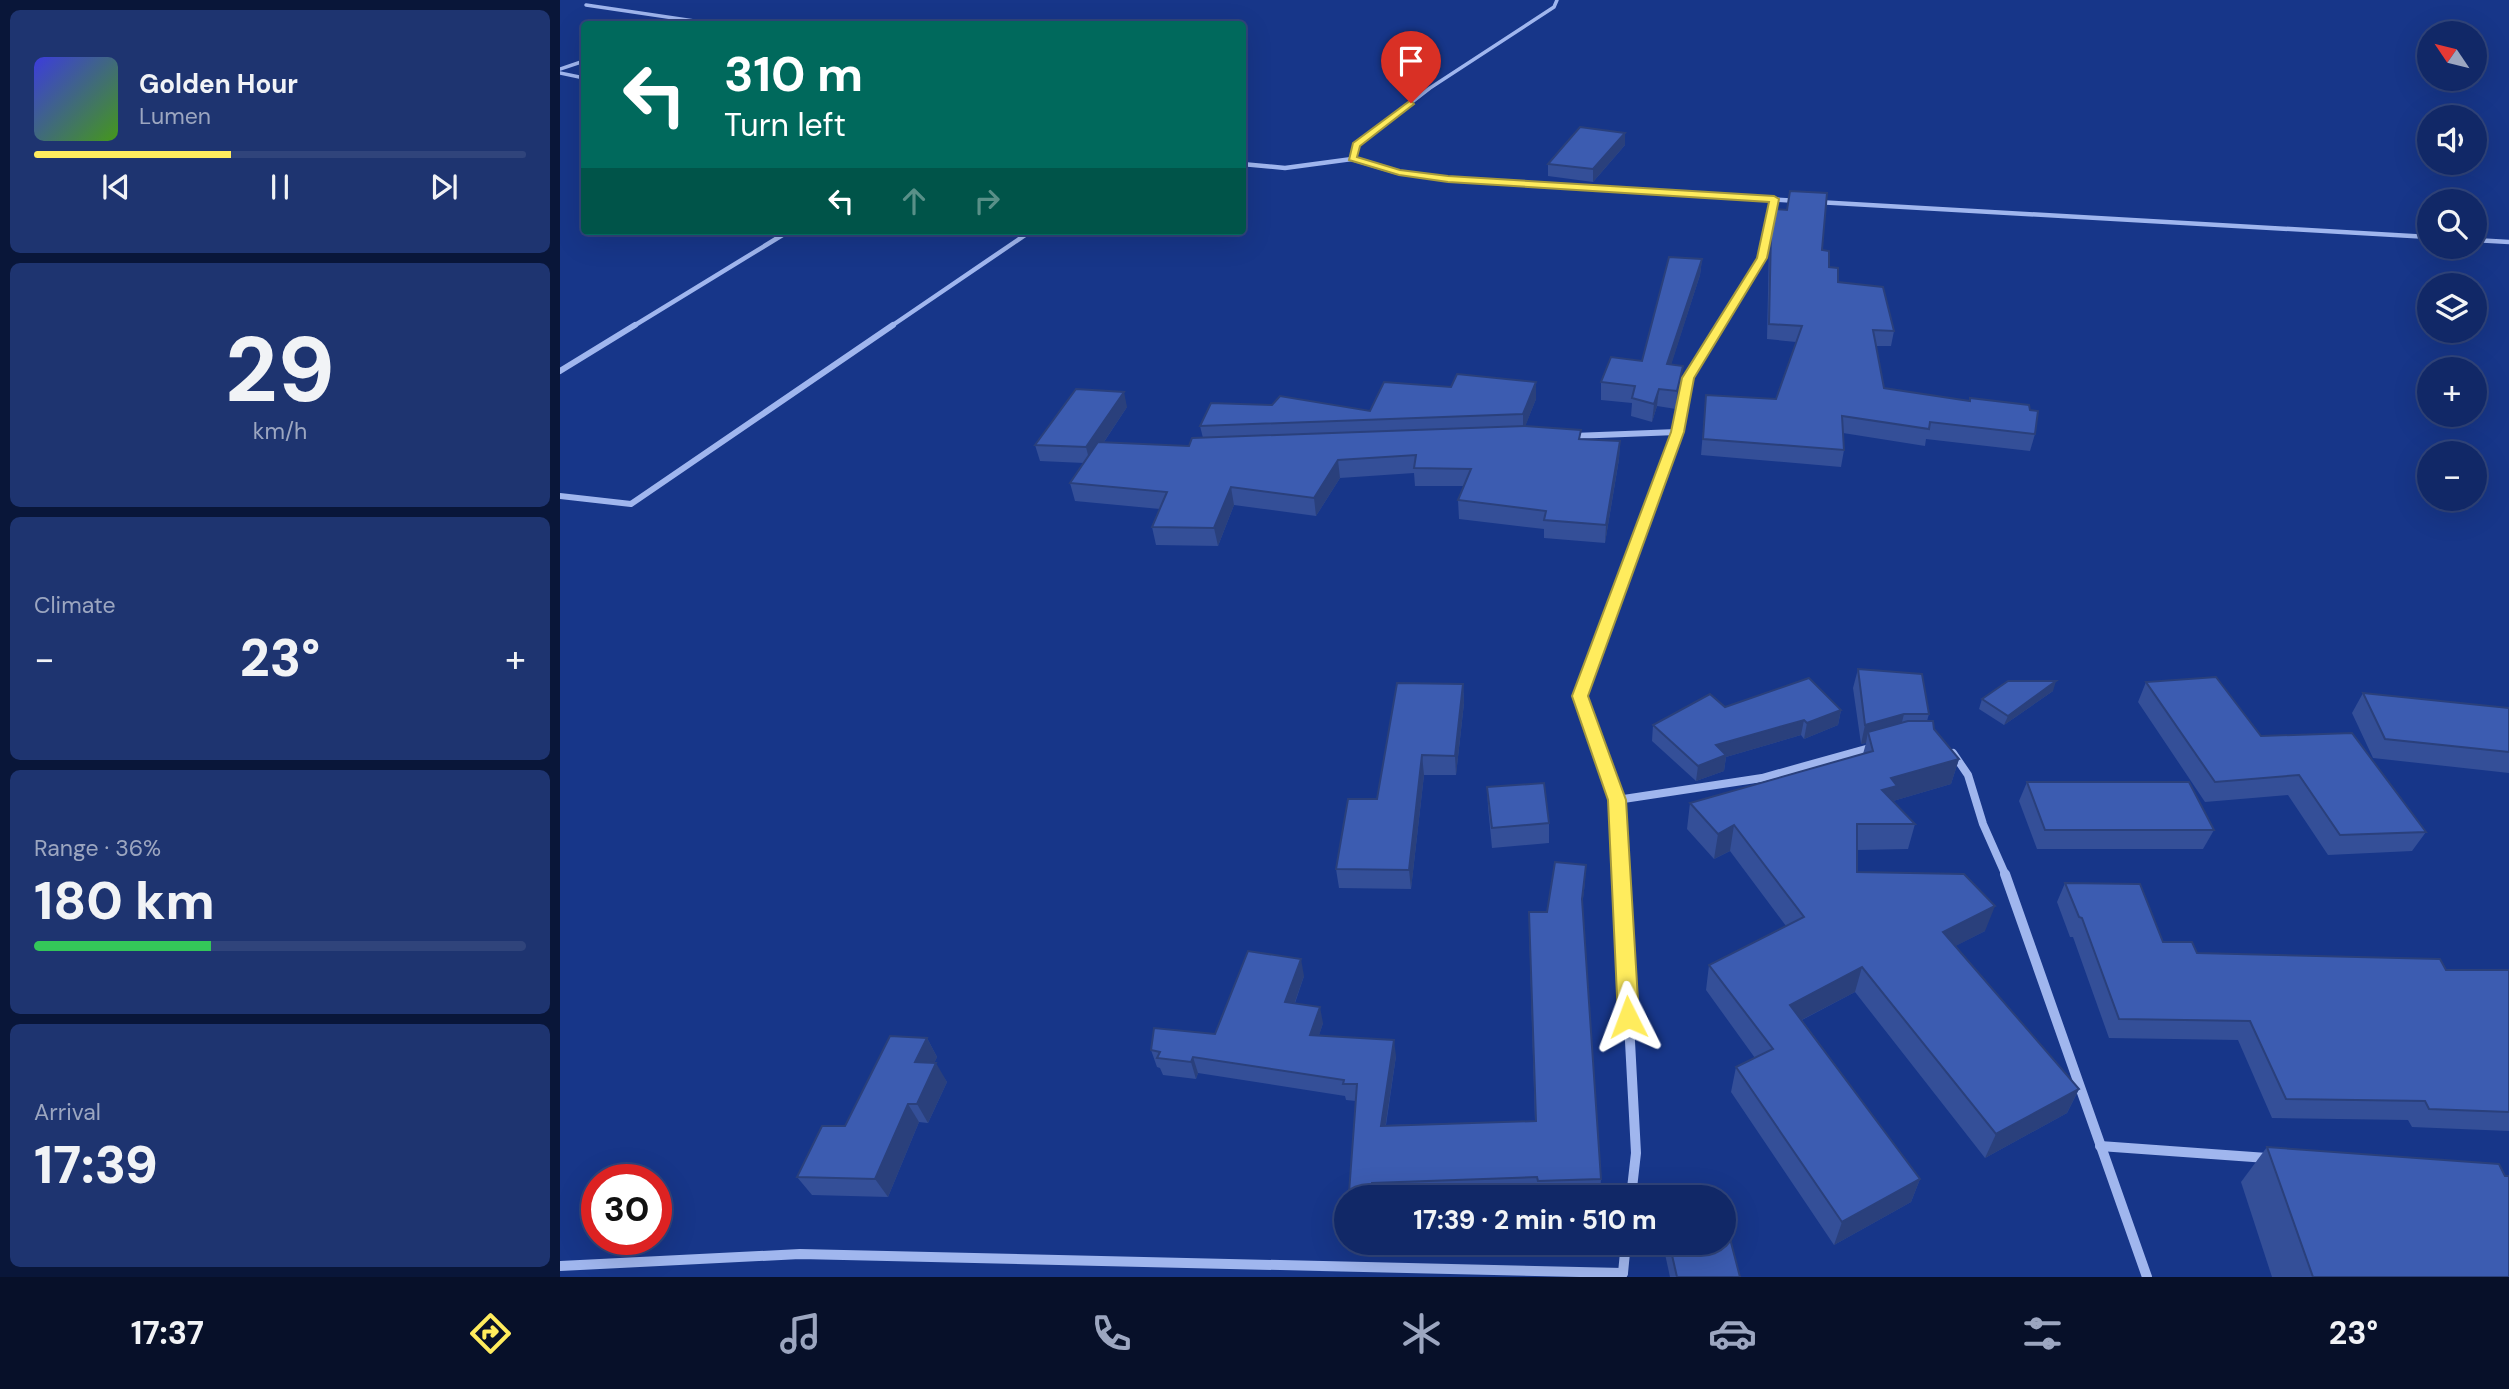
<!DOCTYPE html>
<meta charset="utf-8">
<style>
body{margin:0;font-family:"DM Sans",sans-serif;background:#1e3470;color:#f1f3f6;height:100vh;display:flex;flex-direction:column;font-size:26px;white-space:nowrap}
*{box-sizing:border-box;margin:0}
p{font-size:23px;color:#9ca6c0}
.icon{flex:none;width:38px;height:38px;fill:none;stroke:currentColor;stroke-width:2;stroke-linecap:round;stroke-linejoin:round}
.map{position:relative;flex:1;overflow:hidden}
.side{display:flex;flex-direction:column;gap:10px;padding:10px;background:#091639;width:560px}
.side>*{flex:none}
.guide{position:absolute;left:21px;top:21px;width:665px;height:214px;border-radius:7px;box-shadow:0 7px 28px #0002,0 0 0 2px #30447b;background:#00695c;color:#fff;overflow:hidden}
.needle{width:46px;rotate:305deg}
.fabs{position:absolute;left:1857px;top:21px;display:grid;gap:14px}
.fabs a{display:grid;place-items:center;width:70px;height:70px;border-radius:50%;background:#112867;box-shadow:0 7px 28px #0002,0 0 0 2px #30447b;font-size:35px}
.speed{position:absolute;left:21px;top:1164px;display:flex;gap:14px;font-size:35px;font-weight:700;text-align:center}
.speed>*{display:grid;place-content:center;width:91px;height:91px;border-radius:50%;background:#112867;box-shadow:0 7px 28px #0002,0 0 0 2px #30447b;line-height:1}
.speed .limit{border:10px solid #d22;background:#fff;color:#111}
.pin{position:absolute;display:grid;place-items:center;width:60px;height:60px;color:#fff;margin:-72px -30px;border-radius:50% 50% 50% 0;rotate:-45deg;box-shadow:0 0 7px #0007}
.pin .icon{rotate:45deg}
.me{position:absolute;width:77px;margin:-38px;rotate:357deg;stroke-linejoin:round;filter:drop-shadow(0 0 5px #0008)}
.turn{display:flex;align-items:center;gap:24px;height:147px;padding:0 28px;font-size:32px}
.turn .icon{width:91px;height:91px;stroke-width:2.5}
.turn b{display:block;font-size:49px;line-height:60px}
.lanes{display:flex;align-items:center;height:66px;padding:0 28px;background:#0003;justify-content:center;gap:35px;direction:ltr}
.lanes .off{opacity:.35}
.big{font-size:52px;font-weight:800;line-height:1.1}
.side .tile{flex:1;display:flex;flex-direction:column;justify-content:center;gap:10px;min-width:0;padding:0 24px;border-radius:10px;background:#1e3470}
.side .dial{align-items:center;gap:0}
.dial b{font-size:91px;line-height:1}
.song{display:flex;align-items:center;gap:21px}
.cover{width:84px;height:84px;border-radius:10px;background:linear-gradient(135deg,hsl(240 70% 55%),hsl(100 70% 35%))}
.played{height:7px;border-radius:4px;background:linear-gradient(90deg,#ffec5d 40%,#30447b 40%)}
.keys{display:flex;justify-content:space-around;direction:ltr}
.heat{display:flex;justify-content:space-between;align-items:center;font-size:38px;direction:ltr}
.charge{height:10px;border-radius:5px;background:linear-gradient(90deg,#34c759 36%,#30447b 0)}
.trip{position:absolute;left:774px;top:1185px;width:402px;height:70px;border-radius:35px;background:#112867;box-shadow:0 7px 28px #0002,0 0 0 2px #30447b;font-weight:800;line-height:70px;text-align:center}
.dock{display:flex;height:112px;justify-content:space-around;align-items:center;background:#071029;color:#9ca6c0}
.dock .icon{width:49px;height:49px}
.dock .on{color:#ffec5d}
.dock b{font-size:32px;color:#f1f3f6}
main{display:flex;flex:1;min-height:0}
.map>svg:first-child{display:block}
</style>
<main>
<section class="side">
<div class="tile">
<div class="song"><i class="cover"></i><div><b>Golden Hour</b><p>Lumen</p></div></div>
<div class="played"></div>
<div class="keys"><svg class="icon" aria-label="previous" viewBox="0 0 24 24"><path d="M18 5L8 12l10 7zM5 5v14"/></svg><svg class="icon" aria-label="pause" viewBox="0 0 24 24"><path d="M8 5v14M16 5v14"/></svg><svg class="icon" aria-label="next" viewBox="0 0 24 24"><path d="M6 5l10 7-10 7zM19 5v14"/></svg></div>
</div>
<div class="tile dial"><b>29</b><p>km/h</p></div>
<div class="tile"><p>Climate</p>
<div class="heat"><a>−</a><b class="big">23°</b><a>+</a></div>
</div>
<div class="tile"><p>Range · 36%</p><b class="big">180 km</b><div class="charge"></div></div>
<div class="tile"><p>Arrival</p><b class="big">17:39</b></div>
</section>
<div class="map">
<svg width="1949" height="1277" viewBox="0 0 1949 1277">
<rect width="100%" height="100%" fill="#173689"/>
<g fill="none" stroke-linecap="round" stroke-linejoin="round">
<g stroke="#a0b6ee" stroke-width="3.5">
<polyline points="26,5 141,22 132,24"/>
<polyline points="0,69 24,61"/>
<polyline points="0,73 24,78"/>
<polyline points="799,143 870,88 994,7 997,0"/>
</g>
<g stroke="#a0b6ee" stroke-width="4.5">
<polyline points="792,159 796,145 801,141"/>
<polyline points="682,164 725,168 792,159 839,173 888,179 1238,201"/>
<polyline points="1257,202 1869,237"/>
<polyline points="1914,240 1949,242"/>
<polyline points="72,327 229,231"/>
<polyline points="330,327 471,231"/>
<polyline points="1159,327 1202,258 1214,199"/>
</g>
<g stroke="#a0b6ee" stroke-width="6">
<polyline points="0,371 75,325"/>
<polyline points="1013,436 1117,432"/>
<polyline points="0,496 71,504 333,325"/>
<polyline points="1068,566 1117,432 1128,378 1161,325"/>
</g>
<g stroke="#a0b6ee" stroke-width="8">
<polyline points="1393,753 1408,775 1423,824 1446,876"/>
<polyline points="1057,800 1202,778 1313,747"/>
<polyline points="1061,876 1057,800 1020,696 1068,564"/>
</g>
<g stroke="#a0b6ee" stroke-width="10">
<polyline points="1061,874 1076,1153 1071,1197"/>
<polyline points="1445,874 1587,1277"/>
<polyline points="1540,1146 1707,1158"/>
<polyline points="0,1266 240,1254 1063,1273 1061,1277"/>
<polyline points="1063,1273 1066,1242"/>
</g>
</g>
<g fill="#344f98">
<polygon points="1065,133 1065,145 1033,182 988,176 988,164"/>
<polygon points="1211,232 1262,250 1269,267 1278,282 1334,331 1331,346 1316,346 1324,388 1410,401 1410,398 1475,434 1470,451 1366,439 1365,446 1283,433 1284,450 1281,467 1141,455 1146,395 1216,399 1236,342 1207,339 1209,246"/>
<polygon points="1142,259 1140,275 1111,364 1121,383 1116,409 1097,406 1092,422 1071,416 1072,403 1041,400 1041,382 1082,361"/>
<polygon points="976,399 965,426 1021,439 1060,441 1059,459 1045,543 984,538 984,529 899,519 898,500 904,486 855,486 854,473 780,478 756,516 674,505 658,546 596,545 592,527 600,509 515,501 510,483 524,463 480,461 475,445 567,407 544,442 629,446 643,438 640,426 810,411"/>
<polygon points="1298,669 1369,714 1367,721 1399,759 1391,784 1333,801 1355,824 1348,849 1297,850 1297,872 1425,931 1395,946 1519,1089 1507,1113 1425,1158 1295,992 1242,1020 1360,1179 1351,1202 1274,1245 1171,1092 1176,1067 1195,1058 1146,990 1149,965 1226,926 1170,851 1154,859 1127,829 1130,803 1303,754 1306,743 1301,744 1293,688"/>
<polygon points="1586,682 1701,736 1866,832 1852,851 1768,855 1728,795 1645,802 1578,702"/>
<polygon points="903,684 904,703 896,775 864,775 851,889 779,888 776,869 817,799"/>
<polygon points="1493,691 1444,725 1419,709 1422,699"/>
<polygon points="1803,693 1949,708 1949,773 1813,758 1792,713"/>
<polygon points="1165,707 1281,710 1278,725 1244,739 1241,735 1166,757 1164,771 1136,781 1092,741 1093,725"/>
<polygon points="1467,782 1654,830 1643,849 1477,849 1459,801"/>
<polygon points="927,787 989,823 989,843 932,848 928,807"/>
<polygon points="1025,882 1022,906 1041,1179 1040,1195 977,1197 977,1193 854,1197 790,1197 789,1193 796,1101 786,1100 785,1096 638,1073 636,1079 603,1075 600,1068 597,1067 591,1050 655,1034 744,976 735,1003 763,1023 759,1035 836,1056 826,1125 975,1121 969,929 987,912"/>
<polygon points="1505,883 1603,942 1637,953 1886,970 1949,970 1949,1131 1852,1127 1848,1120 1712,1118 1678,1040 1549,1038 1513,937 1510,937 1497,902"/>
<polygon points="367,1038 377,1057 374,1063 387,1082 368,1123 359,1122 328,1197 252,1195 237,1177"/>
<polygon points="1707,1147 1945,1176 1949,1277 1712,1277 1681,1182"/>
<polygon points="1107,1242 1164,1242 1180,1277 1110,1277 1105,1254"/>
</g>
<g fill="#2a407c">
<polygon points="1065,133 1065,145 1033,182 1033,169"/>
<polygon points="1142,259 1140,275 1106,381 1107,364"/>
<polygon points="1123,366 1121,383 1116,409 1117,391"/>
<polygon points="976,382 976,399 963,432 963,414"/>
<polygon points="1099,389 1097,406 1092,422 1094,404"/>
<polygon points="564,392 567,407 530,463 526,447"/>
<polygon points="1060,441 1059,459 1045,543 1046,525"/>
<polygon points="778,460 780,478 756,516 754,498"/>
<polygon points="671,487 674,505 658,546 654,528"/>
<polygon points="1496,681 1493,691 1444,725 1448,716"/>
<polygon points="903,684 904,703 896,775 895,756"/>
<polygon points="1281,710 1278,725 1244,739 1247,723"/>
<polygon points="1344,714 1339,734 1308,732 1306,743 1301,744 1305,725"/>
<polygon points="1244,720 1241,735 1166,757 1164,771 1136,781 1138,766 1156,745"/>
<polygon points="862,755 864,775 851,889 849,870"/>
<polygon points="1399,759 1391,784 1333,801 1322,790 1331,778"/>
<polygon points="1174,825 1170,851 1154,859 1158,834"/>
<polygon points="1026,865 1025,882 1021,916 1022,899"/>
<polygon points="1435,906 1425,931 1374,957 1383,932"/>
<polygon points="741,959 744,976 729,1019 725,1002"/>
<polygon points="1302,967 1295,992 1224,1029 1230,1005"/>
<polygon points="760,1007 763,1023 754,1051 750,1035"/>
<polygon points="367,1038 377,1057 366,1081 355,1062"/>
<polygon points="834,1040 836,1056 823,1142 821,1126"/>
<polygon points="633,1057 638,1073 636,1079 631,1062"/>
<polygon points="376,1063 387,1082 368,1123 357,1104"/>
<polygon points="1519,1089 1507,1113 1425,1158 1436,1134"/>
<polygon points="348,1104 359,1122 328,1197 315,1179"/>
<polygon points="1360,1179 1351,1202 1274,1245 1282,1222"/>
<polygon points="812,1183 815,1197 810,1197 810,1196"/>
</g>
<g fill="#3c5cb1" stroke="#2a407c" stroke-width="2">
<polygon points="1020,127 1065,133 1033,169 988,164"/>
<polygon points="1230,191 1267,193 1262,250 1269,251 1269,267 1278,268 1278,282 1323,287 1334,331 1313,330 1324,388 1410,401 1410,398 1469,405 1470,410 1478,411 1475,434 1370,422 1369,429 1282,416 1284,450 1143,439 1146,395 1216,399 1242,326 1209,324 1211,232 1216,209 1227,210"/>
<polygon points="1109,257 1142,259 1107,364 1123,366 1117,391 1099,389 1094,404 1072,398 1075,386 1041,382 1051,357 1082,361"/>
<polygon points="897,374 976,382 963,414 640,426 651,403 712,405 720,396 810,411 824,382 891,387"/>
<polygon points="516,389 564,392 526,447 475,445"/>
<polygon points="965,426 1021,430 1019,439 1060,441 1046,525 984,520 986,511 898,500 911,469 854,468 856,455 778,460 754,498 671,487 654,528 592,527 607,492 510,483 538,442 629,446 632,438"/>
<polygon points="1298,669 1362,674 1369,714 1344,714 1305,725"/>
<polygon points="1656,677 1701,736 1792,733 1866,832 1780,835 1739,775 1655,782 1586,682"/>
<polygon points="1249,678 1281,710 1247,723 1244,720 1156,745 1166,755 1138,766 1093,725 1150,694 1165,707"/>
<polygon points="1448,681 1496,681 1448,716 1422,699"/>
<polygon points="837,683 903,684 895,756 862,755 849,870 776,869 788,799 817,799"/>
<polygon points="1803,693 1949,708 1949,752 1825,739"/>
<polygon points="1348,721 1373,721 1374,729 1399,759 1331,778 1337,786 1322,790 1355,824 1297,824 1297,872 1404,874 1435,906 1383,932 1519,1089 1436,1134 1302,967 1230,1005 1360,1179 1282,1222 1176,1067 1213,1049 1149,965 1244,917 1174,825 1158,834 1130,803 1313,751 1308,732"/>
<polygon points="1467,782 1629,782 1654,830 1485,830"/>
<polygon points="984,783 989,823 932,828 927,787"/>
<polygon points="995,862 1026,865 1022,899 1041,1179 978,1181 977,1177 812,1183 810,1196 789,1193 797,1084 783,1084 784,1080 633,1057 631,1062 597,1058 600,1052 591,1050 594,1028 655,1034 688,951 741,959 725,1002 760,1007 750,1035 834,1040 821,1126 976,1121 969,912 987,912"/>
<polygon points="1505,883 1580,884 1603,942 1632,942 1637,953 1880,959 1886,970 1949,970 1949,1112 1869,1109 1865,1101 1726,1099 1690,1021 1559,1019 1522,918 1519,917"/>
<polygon points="330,1036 367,1038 355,1062 376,1063 357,1104 348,1104 315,1179 237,1177 262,1126 285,1126"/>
<polygon points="1707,1147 1939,1164 1945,1176 1949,1176 1949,1277 1753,1277"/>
<polygon points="1167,1227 1180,1277 1117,1277 1109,1242 1164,1242 1164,1228"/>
</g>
<polygon fill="#ffec5d" stroke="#a6993c" stroke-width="2" points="851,100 854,104 800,146 797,157 840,170 888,176 1214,196 1219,199 1207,258 1134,378 1124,432 1028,696 1066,800 1079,1017 1076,1024 1068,1027 1061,1024 1058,1017 1048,800 1012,696 1111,432 1122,378 1197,258 1209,202 888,182 839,175 789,160 793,143"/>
</svg>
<div class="fabs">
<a><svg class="needle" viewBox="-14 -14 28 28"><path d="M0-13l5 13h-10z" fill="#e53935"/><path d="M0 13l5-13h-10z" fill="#9ca6c0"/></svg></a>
<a><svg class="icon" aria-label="sound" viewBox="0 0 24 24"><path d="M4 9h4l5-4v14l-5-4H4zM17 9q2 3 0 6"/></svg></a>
<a><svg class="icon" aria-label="search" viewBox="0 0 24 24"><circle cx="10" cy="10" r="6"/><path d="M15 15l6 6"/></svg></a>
<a><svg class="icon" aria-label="layers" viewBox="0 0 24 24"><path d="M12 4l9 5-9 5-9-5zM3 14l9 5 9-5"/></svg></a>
<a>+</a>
<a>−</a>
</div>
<div class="speed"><div class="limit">30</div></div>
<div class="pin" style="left:851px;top:103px;background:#d93025"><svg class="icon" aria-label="arrive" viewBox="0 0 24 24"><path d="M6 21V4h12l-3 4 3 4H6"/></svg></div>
<svg class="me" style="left:1068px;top:1017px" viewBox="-20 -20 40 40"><path d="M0-17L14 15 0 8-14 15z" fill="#ffec5d" stroke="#fff" stroke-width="4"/></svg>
<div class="trip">17:39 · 2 min · 510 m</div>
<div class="guide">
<div class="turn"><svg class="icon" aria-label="left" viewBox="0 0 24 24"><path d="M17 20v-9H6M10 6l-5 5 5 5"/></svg><div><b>310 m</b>Turn left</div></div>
<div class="lanes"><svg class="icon" aria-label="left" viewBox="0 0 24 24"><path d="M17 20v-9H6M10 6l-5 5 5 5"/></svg><svg class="icon off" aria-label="ahead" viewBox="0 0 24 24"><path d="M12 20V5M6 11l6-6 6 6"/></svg><svg class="icon off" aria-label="right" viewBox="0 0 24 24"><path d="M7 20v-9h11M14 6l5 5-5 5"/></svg></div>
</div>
</div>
</main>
<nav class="dock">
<b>17:37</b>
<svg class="icon on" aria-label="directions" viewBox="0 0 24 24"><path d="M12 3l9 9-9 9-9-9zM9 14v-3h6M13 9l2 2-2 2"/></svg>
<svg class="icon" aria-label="music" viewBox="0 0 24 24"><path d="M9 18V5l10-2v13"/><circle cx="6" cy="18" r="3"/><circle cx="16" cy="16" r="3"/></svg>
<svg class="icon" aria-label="phone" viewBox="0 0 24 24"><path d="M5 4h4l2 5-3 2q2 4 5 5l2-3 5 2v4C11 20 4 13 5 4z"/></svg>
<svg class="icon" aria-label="climate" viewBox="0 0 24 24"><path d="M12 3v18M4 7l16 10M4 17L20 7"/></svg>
<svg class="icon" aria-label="car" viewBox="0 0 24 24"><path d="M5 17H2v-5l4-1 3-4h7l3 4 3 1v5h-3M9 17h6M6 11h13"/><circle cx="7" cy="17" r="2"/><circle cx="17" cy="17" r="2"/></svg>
<svg class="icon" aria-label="filters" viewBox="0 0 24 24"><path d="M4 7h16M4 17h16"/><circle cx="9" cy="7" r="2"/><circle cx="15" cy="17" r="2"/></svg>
<b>23°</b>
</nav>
